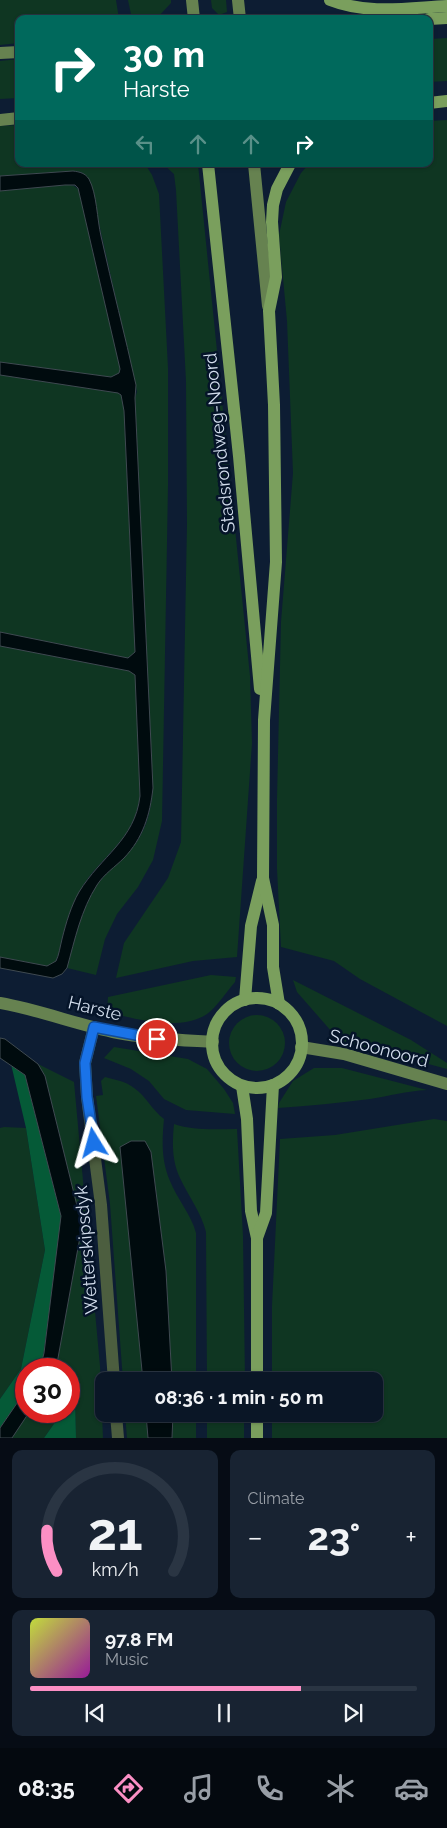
<!DOCTYPE html>
<meta charset="utf-8">
<style>
body{margin:0;font-family:Raleway,sans-serif;background:#182332;color:#f1f3f6;height:100vh;display:flex;flex-direction:column;font-size:19px;white-space:nowrap}
*{box-sizing:border-box;margin:0}
p{font-size:16px;color:#999fa7}
.icon{flex:none;width:28px;height:28px;fill:none;stroke:currentColor;stroke-width:2;stroke-linecap:round;stroke-linejoin:round}
.map{position:relative;height:1438px;overflow:hidden}
.sheet{display:flex;flex-direction:column;gap:12px;padding:12px;background:#060c15;flex:1}
.sheet>*{flex:none}
.banner{position:absolute;left:15px;top:15px;width:418px;height:152px;border-radius:10px;box-shadow:0 1px 4px #0004,0 0 0 1px #2a3543;background:#00695c;color:#fff;overflow:hidden}
.speed{position:absolute;left:15px;top:1358px;display:flex;gap:10px;font-size:25px;font-weight:700;text-align:center}
.speed>*{display:grid;place-content:center;width:65px;height:65px;border-radius:50%;background:#0a1626;box-shadow:0 1px 4px #0004,0 0 0 1px #2a3543;line-height:1}
.speed .limit{border:8px solid #d22;background:#fff;color:#111}
.pin{position:absolute;display:grid;place-items:center;width:42px;height:42px;color:#fff;margin:-21px;border:2px solid #fff;border-radius:50%;box-shadow:0 1px 5px #0007}
.me{position:absolute;width:55px;margin:-28px;rotate:352deg;stroke-linejoin:round;filter:drop-shadow(0 0 4px #0008)}
.turn{display:flex;align-items:center;gap:18px;height:105px;padding:0 25px;font-size:22px}
.turn .icon{width:65px;height:65px;stroke-width:2.5}
.turn b{display:block;font-size:35px;line-height:42px}
.lanes{display:flex;align-items:center;height:48px;padding:0 25px;background:#0003;justify-content:center;gap:25px;direction:ltr}
.lanes .off{opacity:.35}
.big{font-size:38px;font-weight:700;line-height:1.1}
.sheet .widget{flex:1;display:flex;flex-direction:column;justify-content:center;gap:8px;min-width:0;padding:0 18px;border-radius:10px;background:#182332}
.sheet .dial{align-items:center;gap:0}
.dial svg{height:130px;overflow:visible;fill:none;stroke:#2a3543;stroke-width:7;stroke-linecap:round;text-anchor:middle}
.dial text{fill:#f1f3f6;stroke:none}
.song{display:flex;align-items:center;gap:15px}
.cover{width:60px;height:60px;border-radius:8px;background:linear-gradient(135deg,hsl(70 70% 55%),hsl(300 70% 35%))}
.played{height:5px;border-radius:2px;background:linear-gradient(90deg,#fb8fc4 70%,#2a3543 70%)}
.keys{display:flex;justify-content:space-around;direction:ltr}
.heat{display:flex;justify-content:space-between;align-items:center;font-size:28px;direction:ltr}
.sheet .tiles{flex:1;display:grid;gap:12px;grid-template-columns:1fr 1fr}
.widget:last-child{grid-column:span 2}
.trip{position:absolute;left:95px;top:1372px;width:288px;height:50px;border-radius:10px;background:#0a1626;box-shadow:0 1px 4px #0004,0 0 0 1px #2a3543;font-weight:700;line-height:50px;text-align:center}
.dock{display:flex;height:80px;justify-content:space-around;align-items:center;background:#04090f;color:#999fa7}
.dock .icon{width:35px;height:35px}
.dock .active{color:#fb8fc4}
.dock b{font-size:22px;color:#f1f3f6}
.map>svg:first-child{display:block}
</style>
<div class="map">
<svg width="447" height="1438" viewBox="0 0 447 1438">
<rect width="100%" height="100%" fill="#0d1d33"/>
<g fill="#0f3622">
<polygon points="0,0 116,0 119,19 19,19 19,43 0,45"/>
<polygon points="128,0 171,0 171,3 156,19 132,19"/>
<polygon points="211,0 226,0 227,12 219,15 212,8"/>
<polygon points="447,38 447,81 429,82 429,39"/>
<polygon points="19,59 19,98 0,99 0,61"/>
<polygon points="447,120 447,1026 360,979 334,961 281,947 277,869 277,799 281,622 293,473 287,321 279,235 286,202 301,173 309,164 429,164 429,121"/>
<path d="M19,125v39h126l7,11 7,19 9,174v118l-6,335 -9,39 -15,27 -21,27 -12,25 -9,36 -29,-7c8,-29 14,-58 30,-83 11,-16 28,-27 39,-42 12,-17 15,-35 17,-55l-18,-390 2,-6 -48,-213 -8,-7 -8,-1 -73,5v-50z"/>
<polygon points="163,164 198,164 250,676 252,743 237,957 193,961 116,978 124,943 168,878 181,842 187,524 186,381 176,190 174,174"/>
<path d="M65,185c9,0 12,1 16,9l11,55 10,39 18,81 -1,4 -8,4 -111,-15v-171z"/>
<polygon points="0,375 118,393 121,395 124,411 135,652 128,658 0,632"/>
<path d="M0,646l129,25 6,4 2,5 3,116c-6,47 -42,60 -62,98 -7,14 -12,29 -16,44 -2,7 -2,15 -6,22 -2,4 -4,5 -9,6l-47,-9z"/>
<path d="M211,975l25,2 -1,5c-8,9 -19,26 -28,32 -27,18 -71,5 -100,-2l1,-15z"/>
<polygon points="293,980 411,1040 447,1063 447,1069 339,1040 297,992"/>
<circle cx="257" cy="1043" r="28"/>
<polygon points="114,1047 188,1059 207,1069 224,1089 233,1103 235,1114 186,1110 164,1099 149,1081 131,1069 104,1058"/>
<polygon points="38,1064 74,1082 100,1366 103,1438 76,1438 75,1396 69,1403 69,1369 56,1369 82,1226 45,1076"/>
<path d="M314,1068h28l85,22c-21,1 -37,6 -57,9 -31,4 -61,7 -92,9l1,-5 14,-22z"/>
<path d="M105,1077c10,3 21,4 29,11 12,8 17,21 30,31 -2,21 -3,41 6,62 7,18 21,33 26,52v148h-24l-6,-110 -15,-119 -10,196 2,33h-20l-13,-177 -14,-108 7,-1 -2,-14z"/>
<polygon points="434,1119 447,1121 447,1438 272,1438 272,1414 374,1414 374,1381 272,1381 272,1306 280,1139 335,1135"/>
<path d="M174,1124c20,7 42,5 63,5l6,107 2,145h-38l-1,-149c-5,-20 -17,-35 -26,-54 -8,-17 -8,-35 -6,-54z"/>
<polygon points="4,1127 26,1128 45,1250 21,1369 0,1399 0,1128"/>
<polygon points="30,1411 63,1411 44,1438 12,1438"/>
<polygon points="125,1414 146,1414 148,1438 127,1438"/>
<polygon points="173,1414 196,1414 196,1438 172,1438"/>
<rect x="207" y="1414" width="37" height="24"/>
</g>
<g fill="#055a37">
<polygon points="11,1064 25,1075 61,1216 61,1224 42,1365 40,1369 26,1369 26,1390 0,1428 0,1399 21,1369 45,1250 26,1128"/>
<polygon points="75,1395 76,1438 44,1438 63,1411 69,1411 69,1403"/>
</g>
<g fill="#000b0e" stroke="#3f4a51">
<path d="M73,171c7,1 12,2 16,8 8,15 8,40 12,57 11,50 24,99 35,149l-1,13 18,390c-3,27 -10,50 -29,70 -9,9 -20,16 -27,27 -16,25 -22,54 -30,83l-5,6 -9,4 -53,-10v-11l47,9 9,-5c3,-6 4,-14 6,-22 4,-16 9,-33 17,-47 22,-36 56,-52 61,-96l-5,-121 -6,-4 -129,-25v-14l128,26 7,-6 -11,-241 -3,-16 -3,-2 -118,-18v-13l111,15 8,-4 1,-4 -42,-181 -3,-3h-10l-65,6v-15z"/>
<polygon points="0,1038 5,1039 38,1064 45,1076 82,1226 56,1369 40,1369 44,1353 61,1216 25,1075 0,1058"/>
<polygon points="131,1141 145,1141 151,1152 166,1271 172,1381 143,1381 120,1147"/>
<polygon points="26,1390 26,1411 30,1411 12,1438 0,1438 0,1428"/>
<polygon points="146,1414 173,1414 172,1438 148,1438"/>
</g>
<g fill="none" stroke-linecap="round" stroke-linejoin="round">
<g stroke="#4c5e3f" stroke-width="12">
<polyline points="94,1027 85,1063 87,1097 101,1205 114,1381"/>
<polyline points="116,1414 118,1438"/>
</g>
<g stroke="#668250" stroke-width="12">
<polyline points="192,0 194,19"/>
<polyline points="238,0 240,19"/>
<polyline points="0,53 19,52"/>
<polyline points="0,120 19,118"/>
<polyline points="254,164 268,306"/>
<path d="M0,1003c40,7 78,22 118,30 32,6 63,7 95,9"/>
<polyline points="301,1047 344,1054 447,1084"/>
</g>
<g stroke="#7a9f5d" stroke-width="12">
<path d="M330,0c38,15 77,8 117,6"/>
<polyline points="429,19 447,18"/>
<polyline points="429,103 447,101"/>
<polyline points="208,164 239,456 260,689"/>
<circle cx="257" cy="1043" r="45"/>
<polyline points="245,1000 251,926 262,881"/>
<polyline points="279,1004 273,967 273,925 263,878 264,720 276,562 274,405 269,311 276,277 272,222 273,205 277,189 290,164"/>
<polyline points="242,1086 247,1119 251,1211 257,1238 257,1381"/>
<polyline points="257,1238 266,1213 273,1085"/>
<polyline points="257,1438 257,1414"/>
</g>
</g>
<g fill="none" stroke-linecap="round" stroke-linejoin="round">
<defs>
<polyline id="route" points="94,1143 87,1097 85,1063 94,1027 157,1039"/>
</defs>
<use href="#route" stroke="#114b97" stroke-width="12"/>
<use href="#route" stroke="#1a73e8" stroke-width="9"/>
</g>
<g text-anchor="middle" dominant-baseline="central" stroke-width="5" stroke-linejoin="round" paint-order="stroke">
<g font-size="18" fill="#d2ddec" stroke="#051429">
<text transform="translate(219 443) rotate(-96)">Stadsrondweg-Noord</text>
<text transform="translate(95 1008) rotate(14)">Harste</text>
<text transform="translate(379 1048) rotate(15)">Schoonoord</text>
<text transform="translate(86 1250) rotate(-95)">Wetterskipsdyk</text>
</g>
</g>
</svg>
<div class="speed"><div class="limit">30</div></div>
<div class="pin" style="left:157px;top:1039px;background:#d93025"><svg class="icon" aria-label="arrive" viewBox="0 0 24 24"><path d="M6 21V4h12l-3 4 3 4H6"/></svg></div>
<svg class="me" style="left:94px;top:1143px" viewBox="-20 -20 40 40"><path d="M0-17L14 15 0 8-14 15z" fill="#1a73e8" stroke="#fff" stroke-width="4"/></svg>
<div class="trip">08:36 · 1 min · 50 m</div>
<div class="banner">
<div class="turn"><svg class="icon" aria-label="right" viewBox="0 0 24 24"><path d="M7 20v-9h11M14 6l5 5-5 5"/></svg><div><b>30 m</b>Harste</div></div>
<div class="lanes"><svg class="icon off" aria-label="left" viewBox="0 0 24 24"><path d="M17 20v-9H6M10 6l-5 5 5 5"/></svg><svg class="icon off" aria-label="ahead" viewBox="0 0 24 24"><path d="M12 20V5M6 11l6-6 6 6"/></svg><svg class="icon off" aria-label="ahead" viewBox="0 0 24 24"><path d="M12 20V5M6 11l6-6 6 6"/></svg><svg class="icon" aria-label="right" viewBox="0 0 24 24"><path d="M7 20v-9h11M14 6l5 5-5 5"/></svg></div>
</div>
</div>
<section class="sheet">
<div class="tiles">
<div class="widget dial"><svg viewBox="0 0 100 80">
<path d="M14 69A42 42 0 1 1 86 69"/>
<path d="M14 69A42 42 0 0 1 8 44" stroke="#fb8fc4"/>
<text x="50" y="56" font-size="32" font-weight="700">21</text>
<text x="50" y="72" font-size="11">km/h</text>
</svg></div>
<div class="widget"><p>Climate</p>
<div class="heat"><a>−</a><b class="big">23°</b><a>+</a></div>
</div>
<div class="widget">
<div class="song"><i class="cover"></i><div><b>97.8 FM</b><p>Music</p></div></div>
<div class="played"></div>
<div class="keys"><svg class="icon" aria-label="previous" viewBox="0 0 24 24"><path d="M18 5L8 12l10 7zM5 5v14"/></svg><svg class="icon" aria-label="pause" viewBox="0 0 24 24"><path d="M8 5v14M16 5v14"/></svg><svg class="icon" aria-label="next" viewBox="0 0 24 24"><path d="M6 5l10 7-10 7zM19 5v14"/></svg></div>
</div>
</div>
</section>
<nav class="dock">
<b>08:35</b>
<svg class="icon active" aria-label="directions" viewBox="0 0 24 24"><path d="M12 3l9 9-9 9-9-9zM9 14v-3h6M13 9l2 2-2 2"/></svg>
<svg class="icon" aria-label="music" viewBox="0 0 24 24"><path d="M9 18V5l10-2v13"/><circle cx="6" cy="18" r="3"/><circle cx="16" cy="16" r="3"/></svg>
<svg class="icon" aria-label="phone" viewBox="0 0 24 24"><path d="M5 4h4l2 5-3 2q2 4 5 5l2-3 5 2v4C11 20 4 13 5 4z"/></svg>
<svg class="icon" aria-label="climate" viewBox="0 0 24 24"><path d="M12 3v18M4 7l16 10M4 17L20 7"/></svg>
<svg class="icon" aria-label="car" viewBox="0 0 24 24"><path d="M5 17H2v-5l4-1 3-4h7l3 4 3 1v5h-3M9 17h6M6 11h13"/><circle cx="7" cy="17" r="2"/><circle cx="17" cy="17" r="2"/></svg>
</nav>
